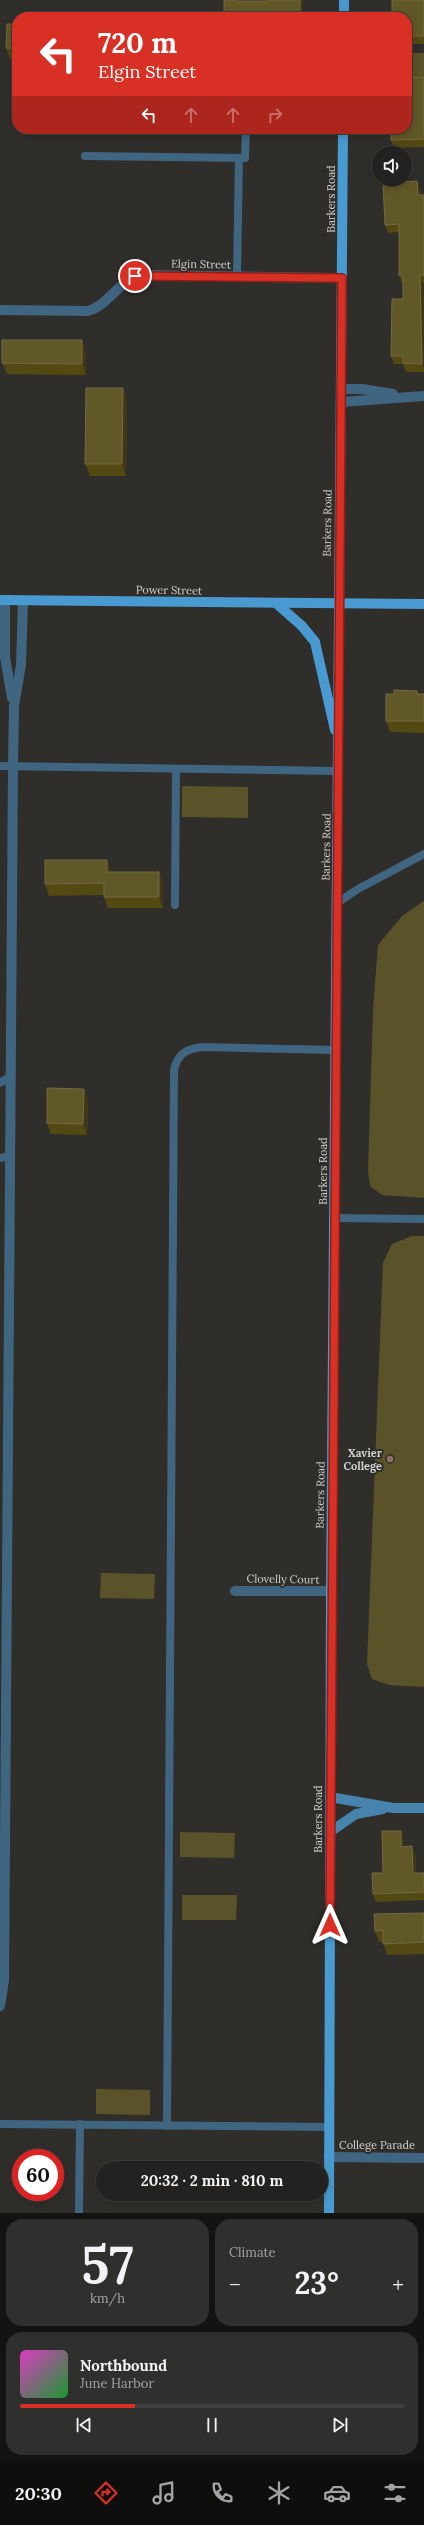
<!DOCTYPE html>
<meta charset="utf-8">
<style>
body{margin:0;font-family:Lora,serif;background:#2f2f2d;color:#f1f3f6;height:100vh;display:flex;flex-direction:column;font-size:15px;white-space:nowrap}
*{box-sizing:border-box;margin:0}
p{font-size:13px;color:#a3a4a5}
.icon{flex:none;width:22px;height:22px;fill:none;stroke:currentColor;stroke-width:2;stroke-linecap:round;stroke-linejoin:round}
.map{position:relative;height:2213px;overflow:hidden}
.side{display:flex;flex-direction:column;gap:6px;padding:6px;background:#131312;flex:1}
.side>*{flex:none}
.hud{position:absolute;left:12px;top:12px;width:400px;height:122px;border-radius:16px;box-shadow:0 2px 10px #0003,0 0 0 1px #403f3e;background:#d93025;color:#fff;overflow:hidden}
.fabs{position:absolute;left:372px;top:146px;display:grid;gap:8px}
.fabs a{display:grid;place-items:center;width:40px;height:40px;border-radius:50%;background:#232220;box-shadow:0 2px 10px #0003,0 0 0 1px #403f3e;font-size:20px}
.speed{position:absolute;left:12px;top:2149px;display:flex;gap:8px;font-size:20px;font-weight:700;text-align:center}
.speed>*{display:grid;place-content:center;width:52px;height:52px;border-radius:50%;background:#232220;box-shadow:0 2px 10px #0003,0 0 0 1px #403f3e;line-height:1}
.speed .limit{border:6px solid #d22;background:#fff;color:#111}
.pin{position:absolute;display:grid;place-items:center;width:34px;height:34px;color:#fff;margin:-17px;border:2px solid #fff;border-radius:50%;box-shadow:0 1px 4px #0007}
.me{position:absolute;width:44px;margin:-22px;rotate:0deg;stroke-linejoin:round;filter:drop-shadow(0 0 3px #0008)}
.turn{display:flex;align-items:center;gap:14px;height:84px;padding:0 20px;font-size:18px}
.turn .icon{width:52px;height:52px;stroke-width:2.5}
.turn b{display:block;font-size:28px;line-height:34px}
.lanes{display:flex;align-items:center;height:38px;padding:0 20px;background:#0003;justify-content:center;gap:20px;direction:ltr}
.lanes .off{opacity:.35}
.big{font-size:30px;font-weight:700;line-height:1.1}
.side .card{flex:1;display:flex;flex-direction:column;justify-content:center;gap:6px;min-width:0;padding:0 14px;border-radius:16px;background:#2f2f2d}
.side .dial{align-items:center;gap:0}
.dial b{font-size:52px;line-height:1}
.song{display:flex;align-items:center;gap:12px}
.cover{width:48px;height:48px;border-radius:6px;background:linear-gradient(135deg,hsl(310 70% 55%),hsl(130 70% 35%))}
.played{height:4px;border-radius:2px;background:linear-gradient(90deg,#d93025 30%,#403f3e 30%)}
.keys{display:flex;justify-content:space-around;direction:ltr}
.heat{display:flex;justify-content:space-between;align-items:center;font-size:22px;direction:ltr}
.side .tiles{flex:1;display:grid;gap:6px;grid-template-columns:1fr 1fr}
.card:last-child{grid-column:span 2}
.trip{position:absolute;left:96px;top:2161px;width:232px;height:40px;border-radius:20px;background:#232220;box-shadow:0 2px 10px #0003,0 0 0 1px #403f3e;font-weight:700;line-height:40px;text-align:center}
.menu{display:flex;height:64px;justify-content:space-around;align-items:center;background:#0e0e0d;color:#a3a4a5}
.menu .icon{width:28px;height:28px}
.menu .current{color:#d93025}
.menu b{font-size:18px;color:#f1f3f6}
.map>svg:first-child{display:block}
</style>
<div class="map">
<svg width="424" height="2213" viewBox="0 0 424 2213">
<rect width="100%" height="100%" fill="#2f2e2b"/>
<g fill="#5a5229">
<rect x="409" y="53" width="15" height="25"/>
<polygon points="182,786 248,787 248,818 182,817"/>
<polygon points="424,901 424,1198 382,1195 370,1186 368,1171 373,1010 378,945 402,916"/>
<polygon points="412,1236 424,1236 424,1687 389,1685 372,1679 367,1664 383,1263 392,1244"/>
<polygon points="101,1573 155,1574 154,1599 100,1598"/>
<polygon points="180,1832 235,1833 234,1858 180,1857"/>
<polygon points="182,1895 237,1895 236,1920 182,1920"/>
<polygon points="96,2089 150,2090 150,2115 96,2114"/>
</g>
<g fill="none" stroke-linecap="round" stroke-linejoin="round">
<g stroke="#406580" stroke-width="8">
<polyline points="85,156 245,158 246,129"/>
<polyline points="237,276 239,158"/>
<polyline points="0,766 339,771"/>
<polyline points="337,903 358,889 424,854"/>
<polyline points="175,905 176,769"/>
<polyline points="0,1083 9,1077"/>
<polyline points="0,1158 9,1156"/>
<polyline points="335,1218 424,1219"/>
<polyline points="0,2124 329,2127"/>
<path d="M167,2126l7,-1056c4,-17 12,-21 29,-23l133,3"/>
<polyline points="79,2213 80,2124"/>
</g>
<g stroke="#406580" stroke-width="10">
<path d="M0,310l88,1c23,-7 31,-33 56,-36l198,3"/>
<polyline points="341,389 362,389 393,394"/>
<polyline points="341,402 424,396"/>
<polyline points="5,600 5,657 12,698"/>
<polyline points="235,1591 331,1591"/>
<polyline points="0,2006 4,1980 13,766 14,706 21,665 23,600"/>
<polyline points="329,2157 424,2158"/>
</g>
<g stroke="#4683ad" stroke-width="10">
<polyline points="330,1797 393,1808 424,1808"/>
<polyline points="330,1832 356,1814 383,1809"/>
</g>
<g stroke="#499ad0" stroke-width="10">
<polyline points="344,17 344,0"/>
<polyline points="0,600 424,604"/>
<polyline points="277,604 302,626 315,642 335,730"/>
<polyline points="329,2213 331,1591 343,129"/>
</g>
</g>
<g fill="#534913">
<polygon points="424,0 424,44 407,44 407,17"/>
<polygon points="17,24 17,59 10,59 6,48"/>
<polygon points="424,77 424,147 394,148 391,140"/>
<polygon points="417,181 420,189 421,195 424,195 424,283 423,283 424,336 424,372 406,372 403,364 394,364 391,356 403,299 403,283 402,283 399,275 399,232 388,233 385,225"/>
<polygon points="86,352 86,375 7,374 2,363"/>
<polygon points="127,400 126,476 90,476 85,464"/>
<polygon points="418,694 424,694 424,733 390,732 386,721"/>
<polygon points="111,872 159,872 163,883 163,908 108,908 104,897 104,895 49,896 45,884"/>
<polygon points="88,1100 87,1135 51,1134 47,1123"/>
<polygon points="404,1839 404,1846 415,1854 416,1873 424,1873 424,1900 376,1902 373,1894 383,1873"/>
<polygon points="424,1913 424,1954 387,1955 383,1942 379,1942 375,1931"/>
</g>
<g fill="#3f3814">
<rect x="300" y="0" width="3" height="17"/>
<polygon points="417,181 420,189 421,203 418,195"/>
<polygon points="420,275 423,283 424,336 424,369 422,364"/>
<polygon points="82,340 86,352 86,375 82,364"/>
<polygon points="123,388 127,400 126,476 122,464"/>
<polygon points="107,860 111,871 111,884 107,872"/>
<polygon points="159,872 163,883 163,908 159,897"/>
<polygon points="84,1089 88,1100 87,1135 83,1124"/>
<polygon points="401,1831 404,1839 404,1855 401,1847"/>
<polygon points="412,1846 415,1854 416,1881 413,1873"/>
</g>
<g fill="#615827" stroke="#726b42">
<polygon points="224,0 236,0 236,1 268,1 268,0 300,0 300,17 224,17"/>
<polygon points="392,0 424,0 424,36 407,36 407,17 392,17"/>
<polygon points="7,24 17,24 17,48 6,48"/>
<polygon points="424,77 424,139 391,140 391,129 407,129 407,78"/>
<polygon points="417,181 418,195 424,195 424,275 420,275 422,364 403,363 403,356 391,356 392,299 403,299 403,275 399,275 399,224 385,225 383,183"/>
<polygon points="2,340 82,340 82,364 2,363"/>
<polygon points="86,388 123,388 122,464 85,464"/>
<polygon points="394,690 417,691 417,694 424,694 424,721 386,721 386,694 394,694"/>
<polygon points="45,860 107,860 107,872 159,872 159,897 104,897 104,883 45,884"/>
<polygon points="47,1088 84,1089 83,1124 47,1123"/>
<polygon points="382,1831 401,1831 401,1847 412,1846 413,1873 424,1873 424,1892 373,1894 372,1873 383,1873"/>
<polygon points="424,1913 424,1942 383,1944 383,1930 375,1931 374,1914"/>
</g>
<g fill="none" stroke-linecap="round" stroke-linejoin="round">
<defs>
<polyline id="route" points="135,276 342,278 330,1925"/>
</defs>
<use href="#route" stroke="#8d1f18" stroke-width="10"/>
<use href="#route" stroke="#d93025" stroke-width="7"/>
</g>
<circle fill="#8d6e63" stroke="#2f2e2b" stroke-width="1.5" cx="390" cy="1459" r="4"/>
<g text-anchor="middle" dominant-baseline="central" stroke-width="4" stroke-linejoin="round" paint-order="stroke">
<g font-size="11" fill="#d1d1cf" stroke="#2f2e2b">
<text transform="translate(331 199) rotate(-90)">Barkers Road</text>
<text transform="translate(201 264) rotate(1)">Elgin Street</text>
<text transform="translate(327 523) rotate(-89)">Barkers Road</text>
<text transform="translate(169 590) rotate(1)">Power Street</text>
<text transform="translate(326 847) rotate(-89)">Barkers Road</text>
<text transform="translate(323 1171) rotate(-90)">Barkers Road</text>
<text transform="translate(320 1495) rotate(-89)">Barkers Road</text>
<text transform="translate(283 1579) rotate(1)">Clovelly Court</text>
<text transform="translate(318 1819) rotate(-90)">Barkers Road</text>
<text x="377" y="2145">College Parade</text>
</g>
<g font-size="11" font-weight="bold" fill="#d1d1cf" stroke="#2f2e2b" text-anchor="end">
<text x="382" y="1453">Xavier<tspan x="382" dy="13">College</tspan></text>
</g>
</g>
</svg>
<div class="fabs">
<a><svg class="icon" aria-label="sound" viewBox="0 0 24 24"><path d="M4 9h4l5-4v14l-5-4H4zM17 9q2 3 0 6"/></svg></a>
</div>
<div class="speed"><div class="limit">60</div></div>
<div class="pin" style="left:135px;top:276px;background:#d93025"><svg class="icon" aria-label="arrive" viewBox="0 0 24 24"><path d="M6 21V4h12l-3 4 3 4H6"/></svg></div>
<svg class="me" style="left:330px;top:1925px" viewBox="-20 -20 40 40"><path d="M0-17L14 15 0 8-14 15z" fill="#d93025" stroke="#fff" stroke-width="4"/></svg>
<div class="trip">20:32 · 2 min · 810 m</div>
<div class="hud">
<div class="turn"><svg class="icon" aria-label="left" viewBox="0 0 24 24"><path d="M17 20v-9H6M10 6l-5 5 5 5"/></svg><div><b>720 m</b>Elgin Street</div></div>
<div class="lanes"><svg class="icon" aria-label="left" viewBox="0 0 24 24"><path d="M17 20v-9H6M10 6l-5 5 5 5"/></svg><svg class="icon off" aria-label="ahead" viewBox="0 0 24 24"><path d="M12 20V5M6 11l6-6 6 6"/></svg><svg class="icon off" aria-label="ahead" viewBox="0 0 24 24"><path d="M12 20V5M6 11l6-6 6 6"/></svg><svg class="icon off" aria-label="right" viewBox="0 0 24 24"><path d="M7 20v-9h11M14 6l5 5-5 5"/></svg></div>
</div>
</div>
<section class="side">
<div class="tiles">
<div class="card dial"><b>57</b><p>km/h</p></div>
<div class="card"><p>Climate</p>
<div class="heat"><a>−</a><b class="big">23°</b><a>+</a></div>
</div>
<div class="card">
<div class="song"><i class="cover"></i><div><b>Northbound</b><p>June Harbor</p></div></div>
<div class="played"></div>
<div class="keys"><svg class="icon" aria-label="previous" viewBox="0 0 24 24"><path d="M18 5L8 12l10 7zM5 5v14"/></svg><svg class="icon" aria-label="pause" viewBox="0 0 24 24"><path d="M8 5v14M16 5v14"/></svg><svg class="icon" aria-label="next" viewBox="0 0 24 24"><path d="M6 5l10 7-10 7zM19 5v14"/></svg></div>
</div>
</div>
</section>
<nav class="menu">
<b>20:30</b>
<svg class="icon current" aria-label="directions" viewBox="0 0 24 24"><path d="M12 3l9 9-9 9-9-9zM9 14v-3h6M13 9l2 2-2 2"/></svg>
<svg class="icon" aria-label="music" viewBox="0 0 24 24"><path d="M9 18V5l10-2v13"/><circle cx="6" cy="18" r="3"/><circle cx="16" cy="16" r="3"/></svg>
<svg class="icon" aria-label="phone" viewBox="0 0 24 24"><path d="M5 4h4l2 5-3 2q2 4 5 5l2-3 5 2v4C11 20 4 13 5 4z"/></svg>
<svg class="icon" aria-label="climate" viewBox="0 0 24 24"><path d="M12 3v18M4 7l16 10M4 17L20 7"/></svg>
<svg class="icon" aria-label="car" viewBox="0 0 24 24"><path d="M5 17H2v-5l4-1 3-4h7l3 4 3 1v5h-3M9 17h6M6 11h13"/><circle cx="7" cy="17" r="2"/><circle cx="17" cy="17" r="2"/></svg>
<svg class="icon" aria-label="filters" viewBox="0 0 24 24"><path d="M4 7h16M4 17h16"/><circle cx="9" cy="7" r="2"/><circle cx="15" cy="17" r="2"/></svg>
</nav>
